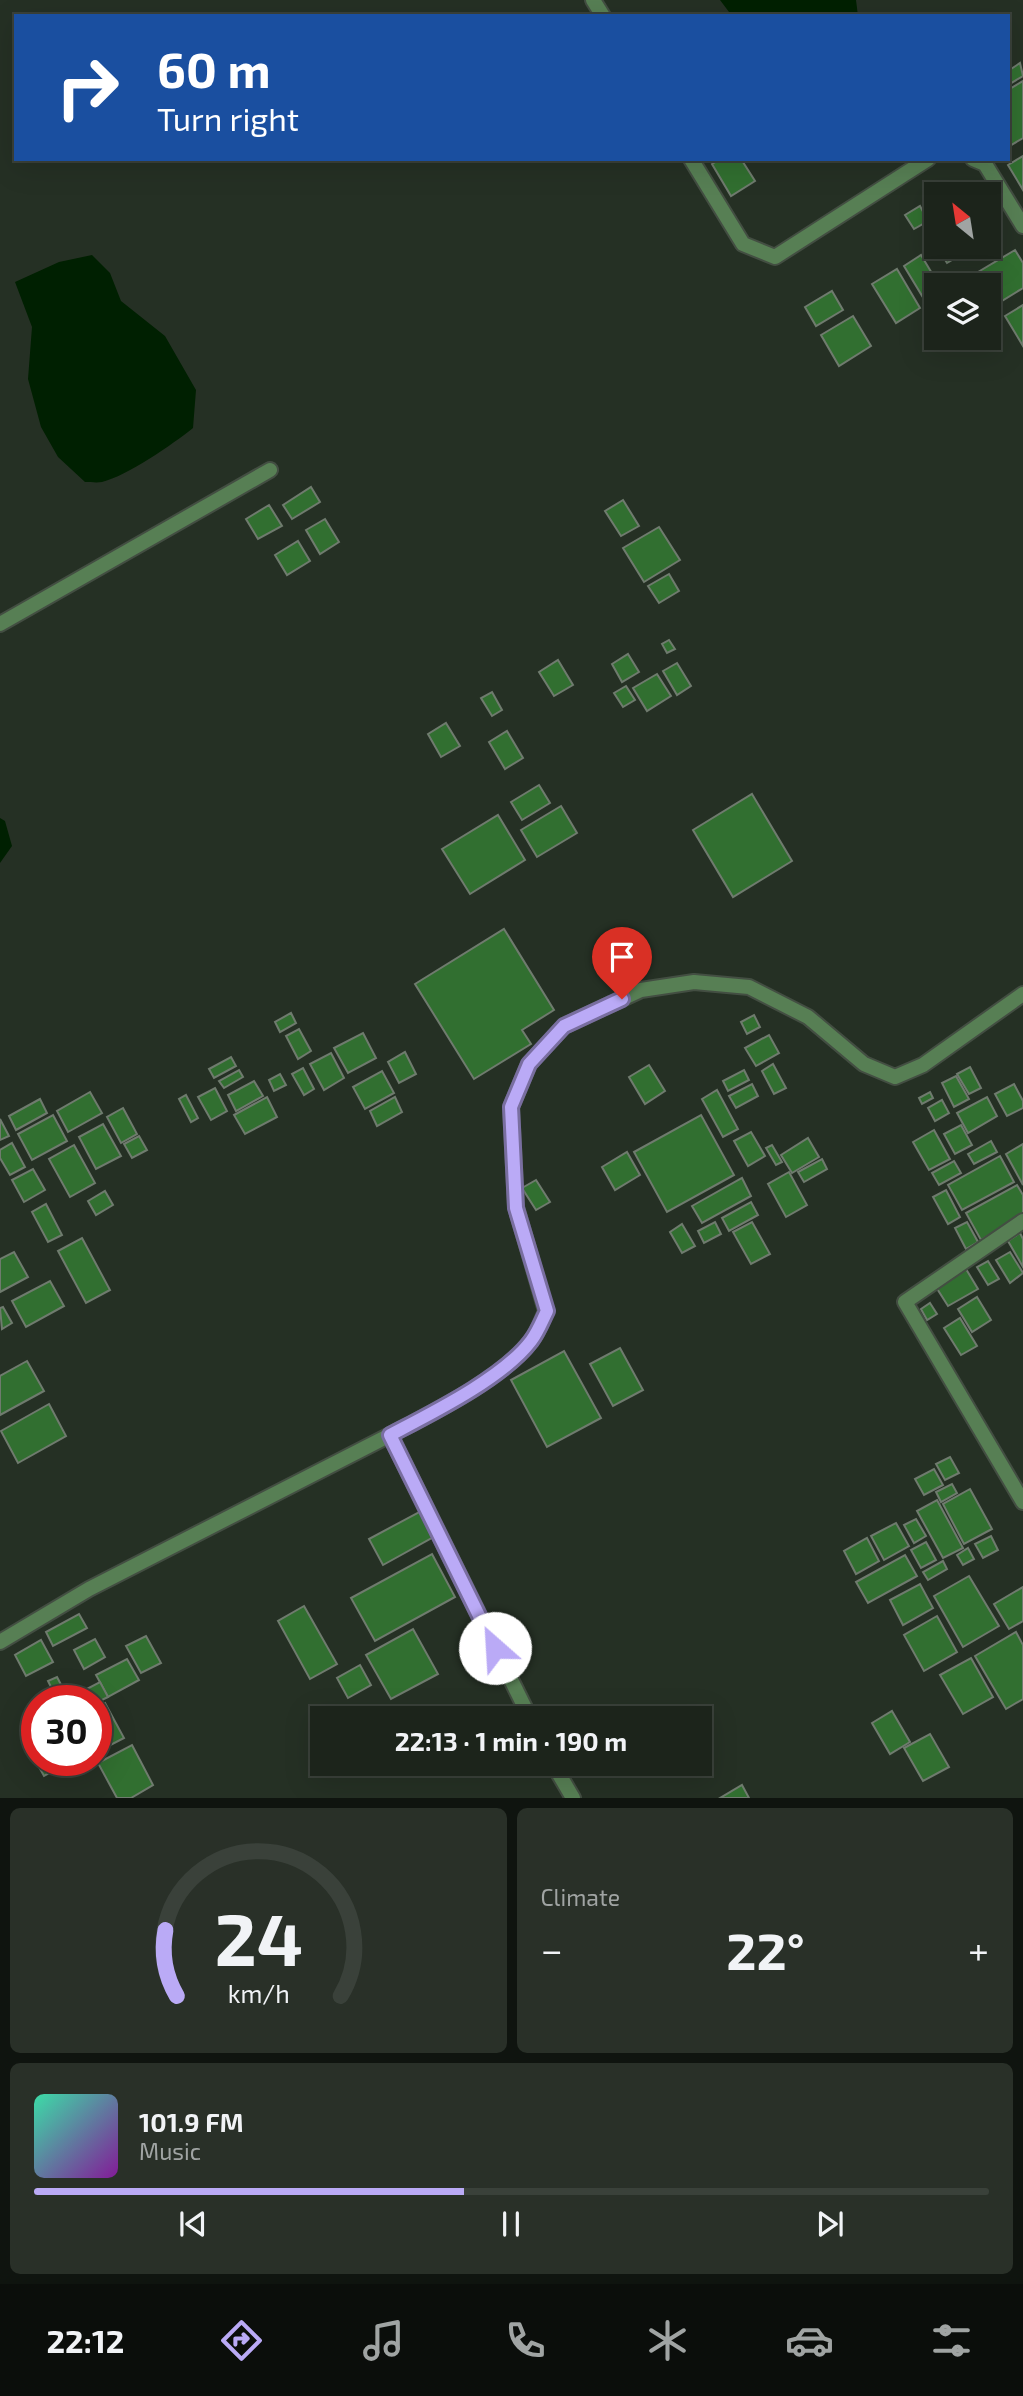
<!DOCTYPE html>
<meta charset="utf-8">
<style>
body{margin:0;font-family:"Exo 2",sans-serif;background:#293028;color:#f1f3f6;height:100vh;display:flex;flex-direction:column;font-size:26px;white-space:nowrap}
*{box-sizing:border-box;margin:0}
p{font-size:23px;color:#a0a4a3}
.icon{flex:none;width:38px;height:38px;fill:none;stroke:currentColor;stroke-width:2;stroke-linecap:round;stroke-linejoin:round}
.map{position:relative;height:1798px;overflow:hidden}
.drawer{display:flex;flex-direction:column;gap:10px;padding:10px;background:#0f140f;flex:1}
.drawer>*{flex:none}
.guide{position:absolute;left:14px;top:14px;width:996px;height:147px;border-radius:0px;box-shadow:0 7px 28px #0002,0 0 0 2px #3a413a;background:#1a4fa0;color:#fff;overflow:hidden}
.needle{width:46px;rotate:330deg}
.tools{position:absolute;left:924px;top:182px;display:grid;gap:14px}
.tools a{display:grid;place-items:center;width:77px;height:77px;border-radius:0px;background:#1c241b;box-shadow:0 7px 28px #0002,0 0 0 2px #3a413a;font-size:35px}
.speed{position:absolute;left:21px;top:1685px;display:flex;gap:14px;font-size:35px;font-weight:700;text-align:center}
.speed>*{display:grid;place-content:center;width:91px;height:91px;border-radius:50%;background:#1c241b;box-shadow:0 7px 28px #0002,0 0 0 2px #3a413a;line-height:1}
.speed .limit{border:10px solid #d22;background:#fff;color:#111}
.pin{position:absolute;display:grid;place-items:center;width:60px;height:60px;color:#fff;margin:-72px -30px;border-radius:50% 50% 50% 0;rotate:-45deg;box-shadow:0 0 7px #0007}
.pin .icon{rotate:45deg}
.me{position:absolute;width:77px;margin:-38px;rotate:334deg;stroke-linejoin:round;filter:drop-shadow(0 0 5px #0008)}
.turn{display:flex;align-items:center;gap:24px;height:147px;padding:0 28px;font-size:32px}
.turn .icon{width:91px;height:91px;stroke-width:2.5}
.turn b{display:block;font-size:49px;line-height:60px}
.big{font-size:52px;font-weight:700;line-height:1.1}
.drawer .widget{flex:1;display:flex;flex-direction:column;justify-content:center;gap:10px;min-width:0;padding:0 24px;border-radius:10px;background:#293028}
.drawer .dial{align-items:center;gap:0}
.dial svg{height:182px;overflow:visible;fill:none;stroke:#3a413a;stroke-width:7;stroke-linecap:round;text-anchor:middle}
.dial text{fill:#f1f3f6;stroke:none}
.song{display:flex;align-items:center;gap:21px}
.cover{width:84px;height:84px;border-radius:10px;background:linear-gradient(135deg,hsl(160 70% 55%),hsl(290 70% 35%))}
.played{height:7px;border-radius:4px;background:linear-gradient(90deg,#baaaf6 45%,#3a413a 45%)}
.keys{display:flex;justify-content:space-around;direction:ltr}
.heat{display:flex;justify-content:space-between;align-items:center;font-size:38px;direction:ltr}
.drawer .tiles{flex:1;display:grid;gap:10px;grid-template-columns:1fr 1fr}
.widget:last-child{grid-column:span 2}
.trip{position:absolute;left:310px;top:1706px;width:402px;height:70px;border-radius:0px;background:#1c241b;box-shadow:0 7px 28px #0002,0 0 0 2px #3a413a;font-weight:700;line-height:70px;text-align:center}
.tab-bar{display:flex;height:112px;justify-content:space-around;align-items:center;background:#0b0e0b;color:#a0a4a3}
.tab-bar .icon{width:49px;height:49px}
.tab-bar .current{color:#baaaf6}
.tab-bar b{font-size:32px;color:#f1f3f6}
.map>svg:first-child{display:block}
</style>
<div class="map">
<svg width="1023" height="1798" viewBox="0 0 1023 1798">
<rect width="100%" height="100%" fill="#253024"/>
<g fill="#002001">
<polygon points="720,0 856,0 858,16 732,16"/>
<path d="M92,255l18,18 11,28 44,35 31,54 -3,38c-20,16 -66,48 -91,54 -5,1 -12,0 -17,0l-27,-25 -17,-30 -13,-48 4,-52 -17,-45 44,-20z"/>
<polygon points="0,818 5,821 12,846 0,863"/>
</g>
<g fill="#316f30" stroke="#6f7b6e" stroke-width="2">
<polygon points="1020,63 1023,76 1008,85 1008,71"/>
<polygon points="1023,81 1023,138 1008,147 1008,90"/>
<polygon points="1023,156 1023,190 1008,165"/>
<polygon points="721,159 741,159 755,181 731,196 712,164"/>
<polygon points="920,206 928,221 914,229 905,215"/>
<polygon points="936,229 936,245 929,233"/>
<polygon points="937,247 967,247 969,250 947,263"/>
<polygon points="1015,250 1023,263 1023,288 992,307 989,301 989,285 979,285 973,275"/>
<polygon points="921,255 939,285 936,285 936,298 927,304 904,266"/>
<polygon points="897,269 920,308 896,323 872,284"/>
<polygon points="832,291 843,310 816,326 805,307"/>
<polygon points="1023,305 1023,346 1005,316"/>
<polygon points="853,316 871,346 839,366 821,335"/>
<polygon points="311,487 320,502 292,519 283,505"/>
<polygon points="623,500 639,526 621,536 605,511"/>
<polygon points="269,505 282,526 258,539 246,519"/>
<polygon points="325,519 339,542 320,554 306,530"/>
<polygon points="659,527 680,560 644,582 623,548"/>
<polygon points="298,541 310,561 287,575 275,555"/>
<polygon points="669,574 679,591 659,603 648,586"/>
<polygon points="669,640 675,649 667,653 662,644"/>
<polygon points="628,654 639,672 622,682 612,664"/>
<polygon points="558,660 573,685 554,696 539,672"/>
<polygon points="677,663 691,686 677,695 663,671"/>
<polygon points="657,674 671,696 647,711 633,688"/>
<polygon points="626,686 635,700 623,707 614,693"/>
<polygon points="492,692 502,710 492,716 481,698"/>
<polygon points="446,723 460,746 441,757 428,734"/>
<polygon points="507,731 523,758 505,769 489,742"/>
<polygon points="539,785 550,803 522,820 511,802"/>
<polygon points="752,794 792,861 733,897 693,830"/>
<polygon points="561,806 577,833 537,857 521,830"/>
<polygon points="498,815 525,860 470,894 442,849"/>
<polygon points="504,929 554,1010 522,1030 531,1044 474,1079 415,984"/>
<polygon points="291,1013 296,1023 280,1032 275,1022"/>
<polygon points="754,1015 760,1027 747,1034 741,1022"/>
<polygon points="299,1029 311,1051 298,1059 286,1036"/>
<polygon points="363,1033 376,1058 348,1073 334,1048"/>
<polygon points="769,1035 779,1053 756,1066 745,1048"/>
<polygon points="405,1052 416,1074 399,1083 388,1062"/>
<polygon points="331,1053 344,1078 324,1090 310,1064"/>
<polygon points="231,1057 236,1066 214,1078 209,1069"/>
<polygon points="773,1064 786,1088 774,1094 762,1071"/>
<polygon points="649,1065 665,1091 645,1104 629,1077"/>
<polygon points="970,1067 981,1088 969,1094 957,1074"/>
<polygon points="303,1068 314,1089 304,1095 292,1074"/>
<polygon points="239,1070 243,1077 224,1088 219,1081"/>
<polygon points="744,1070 749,1080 728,1091 723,1081"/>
<polygon points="382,1071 394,1093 365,1109 353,1087"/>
<polygon points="280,1074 286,1085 274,1091 269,1080"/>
<polygon points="956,1076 969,1099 954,1107 942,1083"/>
<polygon points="254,1081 263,1096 236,1111 228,1095"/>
<polygon points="752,1084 758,1096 736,1108 729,1096"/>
<polygon points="1014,1084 1023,1101 1023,1108 1007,1116 995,1094"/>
<polygon points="215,1088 227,1111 211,1120 198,1097"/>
<polygon points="717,1090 738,1129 723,1137 702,1099"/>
<polygon points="90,1092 102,1113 68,1132 57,1111"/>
<polygon points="930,1092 933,1098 922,1104 919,1098"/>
<polygon points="186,1095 198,1118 191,1122 179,1099"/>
<polygon points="267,1097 277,1117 245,1134 234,1115"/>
<polygon points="395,1097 402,1112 377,1126 370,1111"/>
<polygon points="987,1097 997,1116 968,1133 957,1113"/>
<polygon points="40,1099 47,1113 16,1130 9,1116"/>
<polygon points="942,1100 949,1113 935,1121 928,1108"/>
<polygon points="123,1108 137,1134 121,1143 107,1117"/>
<polygon points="53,1115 67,1141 32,1160 18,1134"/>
<polygon points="701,1115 734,1175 667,1212 634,1152"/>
<polygon points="0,1119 9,1136 0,1140"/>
<polygon points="103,1124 121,1156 96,1169 79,1137"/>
<polygon points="961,1125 972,1145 955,1154 944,1134"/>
<polygon points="934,1130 950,1159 929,1170 913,1142"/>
<polygon points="751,1132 765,1156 748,1166 734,1141"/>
<polygon points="139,1136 147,1150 132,1158 124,1144"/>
<polygon points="808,1138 819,1157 792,1173 781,1155"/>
<polygon points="991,1141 997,1152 974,1164 968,1154"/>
<polygon points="12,1143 25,1167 10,1175 0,1158 0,1150"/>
<polygon points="1023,1144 1023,1185 1006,1154"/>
<polygon points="74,1145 95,1183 70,1197 49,1159"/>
<polygon points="772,1145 782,1162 776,1165 766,1148"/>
<polygon points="627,1152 640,1175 615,1190 602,1167"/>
<polygon points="1000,1156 1014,1182 962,1210 948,1185"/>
<polygon points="822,1159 827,1169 804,1182 798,1172"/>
<polygon points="954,1161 961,1173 939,1185 932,1173"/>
<polygon points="33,1169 45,1190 24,1202 12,1180"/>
<polygon points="789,1172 807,1205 786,1217 768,1184"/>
<polygon points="742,1178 751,1196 702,1223 692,1206"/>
<polygon points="536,1180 550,1202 536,1210 522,1188"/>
<polygon points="1017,1185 1023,1195 1023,1217 981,1240 966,1213"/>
<polygon points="946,1190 960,1217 948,1224 933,1197"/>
<polygon points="105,1191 113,1205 96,1215 88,1201"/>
<polygon points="751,1202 758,1215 729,1231 722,1218"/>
<polygon points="46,1204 62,1235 48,1242 32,1212"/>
<polygon points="715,1222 721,1234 704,1243 698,1231"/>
<polygon points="752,1222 770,1254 751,1264 733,1232"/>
<polygon points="967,1222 978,1242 966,1249 955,1228"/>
<polygon points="682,1224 695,1246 682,1253 670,1232"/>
<polygon points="1020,1233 1023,1239 1023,1267 1008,1241"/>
<polygon points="82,1238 110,1290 86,1303 58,1251"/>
<polygon points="14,1252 28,1277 0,1292 0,1259"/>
<polygon points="1010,1252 1023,1273 1010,1283 996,1260"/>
<polygon points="988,1261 999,1279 988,1285 977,1267"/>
<polygon points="966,1269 978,1289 948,1306 936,1287"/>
<polygon points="50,1281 64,1306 26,1327 12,1301"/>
<polygon points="977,1297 991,1320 972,1332 958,1309"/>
<polygon points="930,1303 937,1314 927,1320 921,1309"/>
<polygon points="3,1307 12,1323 2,1329 0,1308"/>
<polygon points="960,1318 977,1346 961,1355 944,1328"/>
<polygon points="620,1348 643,1390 613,1406 590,1364"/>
<polygon points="564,1351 601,1418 547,1447 511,1380"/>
<polygon points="27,1361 44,1391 0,1415 0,1376"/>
<polygon points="49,1404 66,1436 18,1463 1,1431"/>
<polygon points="950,1457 959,1473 945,1480 936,1464"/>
<polygon points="934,1469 943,1485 924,1495 915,1479"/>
<polygon points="952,1484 957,1493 941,1502 936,1492"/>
<polygon points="970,1489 992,1529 964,1544 943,1504"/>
<polygon points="937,1500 963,1548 943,1558 917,1511"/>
<polygon points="423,1510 437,1535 383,1565 369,1539"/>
<polygon points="916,1519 926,1536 914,1543 904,1525"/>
<polygon points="896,1523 909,1546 884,1560 871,1536"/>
<polygon points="991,1536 998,1550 983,1558 975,1544"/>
<polygon points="867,1538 879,1561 856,1574 844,1551"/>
<polygon points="926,1542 936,1560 921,1568 911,1550"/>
<polygon points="968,1548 974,1559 963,1565 957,1555"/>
<polygon points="432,1554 455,1597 375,1641 351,1598"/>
<polygon points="905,1555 917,1576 868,1603 856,1582"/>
<polygon points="943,1561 947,1569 928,1580 923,1572"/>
<polygon points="969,1576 999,1626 963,1647 934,1596"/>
<polygon points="920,1584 933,1608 903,1625 890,1600"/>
<polygon points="1023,1587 1023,1621 1009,1629 994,1604"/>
<polygon points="304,1606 337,1664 310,1679 278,1621"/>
<polygon points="79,1614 87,1628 53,1646 46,1632"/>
<polygon points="937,1616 957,1652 924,1671 904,1635"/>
<polygon points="413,1629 438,1674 391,1699 366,1655"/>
<polygon points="1016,1632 1023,1645 1023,1699 1006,1709 975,1656"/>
<polygon points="146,1636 161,1663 141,1673 126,1646"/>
<polygon points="95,1639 105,1657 84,1669 74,1650"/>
<polygon points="41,1640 53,1662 26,1676 15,1655"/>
<polygon points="971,1658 993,1697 963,1714 940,1675"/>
<polygon points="127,1659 139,1680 108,1697 96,1675"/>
<polygon points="360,1665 371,1685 348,1698 337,1678"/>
<polygon points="57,1677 66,1694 57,1699 48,1681"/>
<polygon points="100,1682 108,1697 96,1703 96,1701 89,1701 83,1691"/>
<polygon points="105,1703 124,1738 99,1751 96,1745 96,1708"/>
<polygon points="892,1711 910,1742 890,1754 872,1723"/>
<polygon points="930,1734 949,1767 923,1781 904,1748"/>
<polygon points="37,1736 37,1760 67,1760 68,1763 44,1776 25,1742"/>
<polygon points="132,1745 153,1785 131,1798 117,1798 98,1763"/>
<polygon points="742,1785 749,1798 720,1798"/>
</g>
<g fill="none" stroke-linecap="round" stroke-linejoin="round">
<defs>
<g id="street">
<polyline points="593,0 603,16"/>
<polyline points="691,159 743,244 775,257 928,159"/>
<polyline points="973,159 985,164 1023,226"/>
<polyline points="0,624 270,470"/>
<polyline points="1023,1221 905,1302 1023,1502"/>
<path d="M390,1435c42,-22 113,-57 141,-94 7,-9 11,-20 15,-30l-30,-104 -5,-100 18,-43 35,-38 77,-36 53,-8 55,5 59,30 56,47 31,13 28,-12 100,-71"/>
<polyline points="0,1642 89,1589 390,1435 530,1718"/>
<polyline points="553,1764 573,1798"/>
</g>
</defs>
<use href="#street" stroke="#434e42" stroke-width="18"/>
<use href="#street" stroke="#577f54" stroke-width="14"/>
</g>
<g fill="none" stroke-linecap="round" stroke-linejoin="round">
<defs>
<path id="route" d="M495,1648l-105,-213c42,-22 113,-57 141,-94 7,-9 11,-20 16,-30l-31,-103 -5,-101 18,-43 35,-38 58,-27"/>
</defs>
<use href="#route" stroke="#796ea0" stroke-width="18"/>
<use href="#route" stroke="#baaaf6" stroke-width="12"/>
</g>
</svg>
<div class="tools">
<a><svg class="needle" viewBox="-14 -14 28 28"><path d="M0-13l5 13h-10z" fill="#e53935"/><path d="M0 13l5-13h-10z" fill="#a0a4a3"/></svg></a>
<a><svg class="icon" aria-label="layers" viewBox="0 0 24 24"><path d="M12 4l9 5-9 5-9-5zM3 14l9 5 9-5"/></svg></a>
</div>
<div class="speed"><div class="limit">30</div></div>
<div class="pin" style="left:622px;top:999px;background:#d93025"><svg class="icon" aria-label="arrive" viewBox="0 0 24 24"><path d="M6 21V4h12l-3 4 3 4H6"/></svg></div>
<svg class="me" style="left:495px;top:1648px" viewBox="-20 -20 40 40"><circle r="19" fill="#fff"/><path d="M0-13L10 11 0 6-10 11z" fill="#baaaf6"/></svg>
<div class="trip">22:13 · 1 min · 190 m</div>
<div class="guide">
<div class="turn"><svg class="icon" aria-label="right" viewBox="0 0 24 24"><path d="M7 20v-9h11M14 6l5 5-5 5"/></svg><div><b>60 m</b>Turn right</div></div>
</div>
</div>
<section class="drawer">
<div class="tiles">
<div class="widget dial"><svg viewBox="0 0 100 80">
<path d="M14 69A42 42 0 1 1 86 69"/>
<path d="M14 69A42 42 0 0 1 9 40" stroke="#baaaf6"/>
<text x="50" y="56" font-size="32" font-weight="700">24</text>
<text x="50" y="72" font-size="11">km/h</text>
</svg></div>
<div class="widget"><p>Climate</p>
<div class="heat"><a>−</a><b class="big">22°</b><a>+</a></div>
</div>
<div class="widget">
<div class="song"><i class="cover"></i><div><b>101.9 FM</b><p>Music</p></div></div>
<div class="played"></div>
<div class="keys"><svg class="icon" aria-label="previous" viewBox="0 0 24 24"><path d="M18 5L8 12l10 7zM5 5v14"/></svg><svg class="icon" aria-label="pause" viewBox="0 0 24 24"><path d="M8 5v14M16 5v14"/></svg><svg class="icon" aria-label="next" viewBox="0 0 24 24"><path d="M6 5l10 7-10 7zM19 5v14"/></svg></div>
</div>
</div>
</section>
<nav class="tab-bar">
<b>22:12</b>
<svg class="icon current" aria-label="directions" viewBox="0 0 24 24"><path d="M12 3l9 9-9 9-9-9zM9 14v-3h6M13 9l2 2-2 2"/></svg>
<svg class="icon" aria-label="music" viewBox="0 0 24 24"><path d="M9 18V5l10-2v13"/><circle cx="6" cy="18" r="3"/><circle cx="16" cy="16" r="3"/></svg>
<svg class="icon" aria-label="phone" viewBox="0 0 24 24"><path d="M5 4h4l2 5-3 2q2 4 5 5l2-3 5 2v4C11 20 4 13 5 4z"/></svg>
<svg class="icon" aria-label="climate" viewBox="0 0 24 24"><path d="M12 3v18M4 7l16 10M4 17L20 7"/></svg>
<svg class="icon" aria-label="car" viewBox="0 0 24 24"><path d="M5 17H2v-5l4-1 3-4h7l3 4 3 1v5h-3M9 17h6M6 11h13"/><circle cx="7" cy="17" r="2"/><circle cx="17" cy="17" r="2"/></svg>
<svg class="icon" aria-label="filters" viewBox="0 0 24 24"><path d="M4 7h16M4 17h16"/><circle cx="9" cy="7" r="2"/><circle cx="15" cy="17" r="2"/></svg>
</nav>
